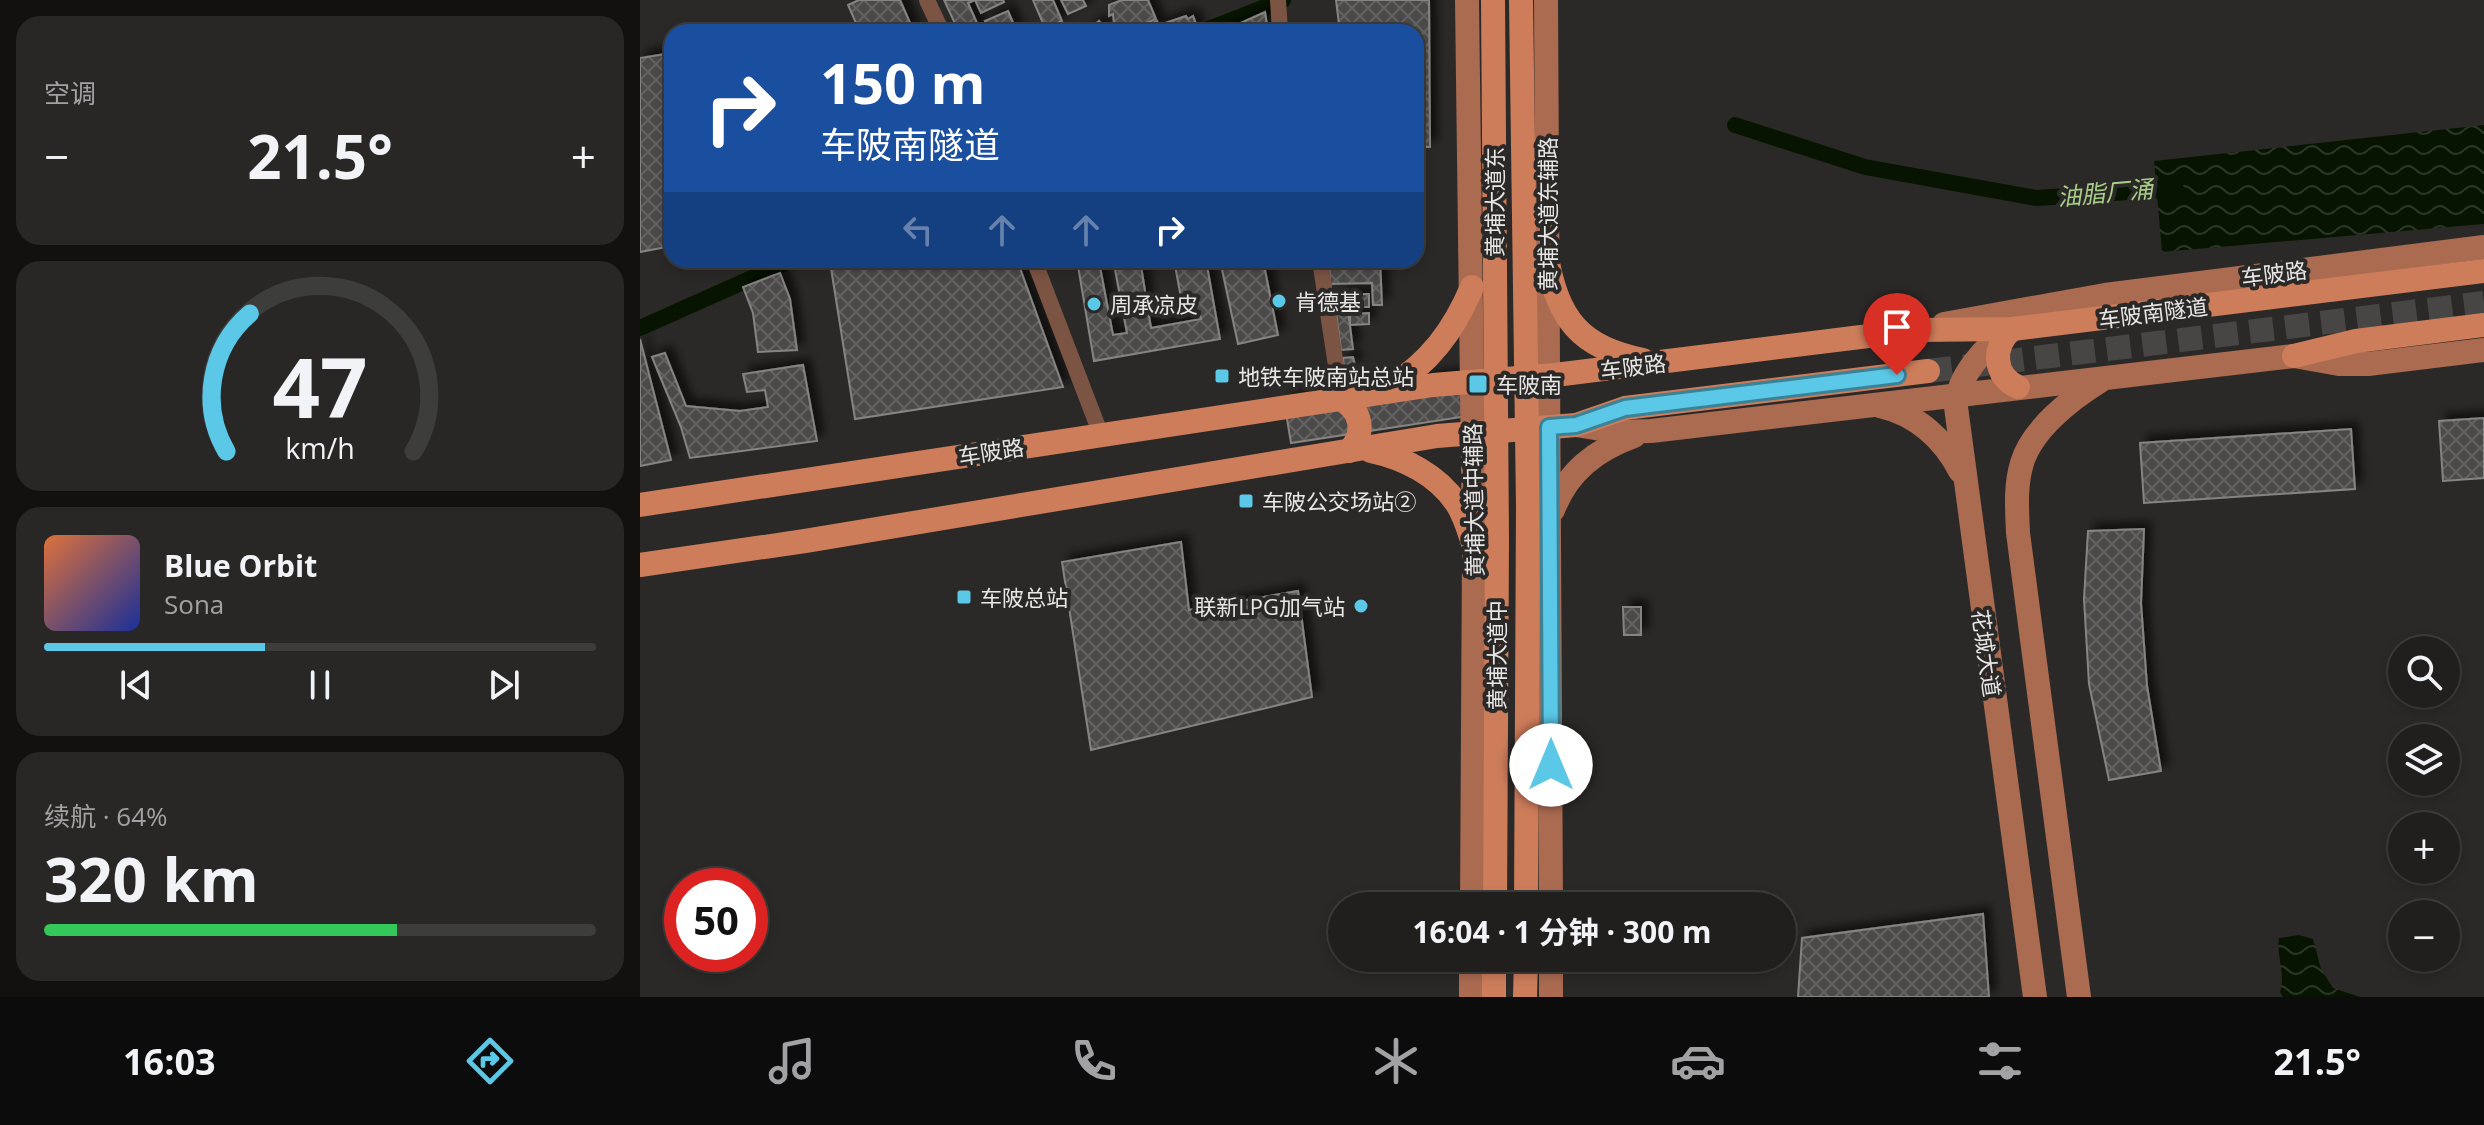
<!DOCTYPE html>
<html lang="zh">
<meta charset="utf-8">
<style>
body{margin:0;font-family:"Open Sans","Noto Sans SC",sans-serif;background:#282726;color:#f1f3f6;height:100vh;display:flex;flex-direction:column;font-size:30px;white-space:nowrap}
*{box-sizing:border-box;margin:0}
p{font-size:26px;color:#a2a2a4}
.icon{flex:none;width:44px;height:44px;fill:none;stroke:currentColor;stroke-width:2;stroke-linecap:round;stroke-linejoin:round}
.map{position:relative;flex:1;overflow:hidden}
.details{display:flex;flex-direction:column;gap:16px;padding:16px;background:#121110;width:640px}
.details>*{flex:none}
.banner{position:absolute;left:24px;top:24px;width:760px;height:244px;border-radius:24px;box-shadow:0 4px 12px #0003,0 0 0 2px #3d3d3b;background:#1a4fa0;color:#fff;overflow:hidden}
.tools{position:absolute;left:1748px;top:636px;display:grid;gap:16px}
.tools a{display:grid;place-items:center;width:72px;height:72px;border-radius:50%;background:#201f1d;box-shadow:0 4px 12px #0003,0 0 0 2px #3d3d3b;font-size:40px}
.speed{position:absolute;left:24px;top:868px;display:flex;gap:16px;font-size:40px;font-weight:700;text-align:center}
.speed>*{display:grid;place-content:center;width:104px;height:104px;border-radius:50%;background:#201f1d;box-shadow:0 4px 12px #0003,0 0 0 2px #3d3d3b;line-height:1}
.speed .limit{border:12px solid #d22;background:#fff;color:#111}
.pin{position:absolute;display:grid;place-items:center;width:68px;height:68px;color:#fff;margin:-82px -34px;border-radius:50% 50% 50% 0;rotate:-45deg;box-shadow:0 0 8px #0007}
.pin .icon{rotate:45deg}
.me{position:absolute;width:88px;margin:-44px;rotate:0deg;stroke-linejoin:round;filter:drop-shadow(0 0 6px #0008)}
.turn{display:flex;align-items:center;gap:28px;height:168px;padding:0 24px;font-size:36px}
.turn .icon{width:104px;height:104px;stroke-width:2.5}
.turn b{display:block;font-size:56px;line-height:68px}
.lanes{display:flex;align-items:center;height:76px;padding:0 24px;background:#0003;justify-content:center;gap:40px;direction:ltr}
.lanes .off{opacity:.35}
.big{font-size:60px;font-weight:700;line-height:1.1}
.details .widget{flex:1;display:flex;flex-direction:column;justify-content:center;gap:12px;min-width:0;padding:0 28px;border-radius:24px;background:#282726}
.details .dial{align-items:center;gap:0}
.dial svg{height:208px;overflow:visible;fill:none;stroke:#3d3d3b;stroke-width:7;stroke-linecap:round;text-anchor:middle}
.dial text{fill:#f1f3f6;stroke:none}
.song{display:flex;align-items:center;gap:24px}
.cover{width:96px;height:96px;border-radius:12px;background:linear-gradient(135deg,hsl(20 70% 55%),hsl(230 70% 35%))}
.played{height:8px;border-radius:4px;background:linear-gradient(90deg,#5bc8e7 40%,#3d3d3b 40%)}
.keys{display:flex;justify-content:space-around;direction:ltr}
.heat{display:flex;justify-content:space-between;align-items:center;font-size:44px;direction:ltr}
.charge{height:12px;border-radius:6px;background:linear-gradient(90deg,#34c759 64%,#3d3d3b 0)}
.trip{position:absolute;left:688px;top:892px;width:468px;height:80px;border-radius:40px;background:#201f1d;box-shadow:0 4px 12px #0003,0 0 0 2px #3d3d3b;font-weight:700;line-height:80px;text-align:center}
.tabs{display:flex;height:128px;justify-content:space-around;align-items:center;background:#0d0c0c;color:#a2a2a4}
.tabs .icon{width:56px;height:56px}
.tabs .selected{color:#5bc8e7}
.tabs b{font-size:36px;color:#f1f3f6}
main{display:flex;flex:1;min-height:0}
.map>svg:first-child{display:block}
</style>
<main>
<section class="details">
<div class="widget"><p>空调</p>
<div class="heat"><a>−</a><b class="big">21.5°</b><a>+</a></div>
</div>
<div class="widget dial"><svg viewBox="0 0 100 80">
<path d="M14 69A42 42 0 1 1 86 69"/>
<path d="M14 69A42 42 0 0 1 23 16" stroke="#5bc8e7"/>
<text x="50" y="56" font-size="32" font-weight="700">47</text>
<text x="50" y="72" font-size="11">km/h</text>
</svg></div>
<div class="widget">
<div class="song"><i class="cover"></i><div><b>Blue Orbit</b><p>Sona</p></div></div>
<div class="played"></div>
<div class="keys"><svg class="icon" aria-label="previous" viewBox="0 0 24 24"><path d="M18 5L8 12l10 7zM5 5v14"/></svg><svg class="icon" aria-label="pause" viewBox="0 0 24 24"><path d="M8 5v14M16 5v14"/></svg><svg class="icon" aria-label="next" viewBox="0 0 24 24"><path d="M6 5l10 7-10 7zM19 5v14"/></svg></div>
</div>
<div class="widget"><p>续航 · 64%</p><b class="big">320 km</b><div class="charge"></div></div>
</section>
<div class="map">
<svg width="1844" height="997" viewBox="0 0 1844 997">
<defs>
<pattern id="water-waves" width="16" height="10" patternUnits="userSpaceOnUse" patternTransform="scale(2)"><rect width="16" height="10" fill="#071500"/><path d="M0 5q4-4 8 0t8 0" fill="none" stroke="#2b3725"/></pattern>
<pattern id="building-cross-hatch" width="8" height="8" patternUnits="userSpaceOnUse" patternTransform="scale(2)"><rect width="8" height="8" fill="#4b4a48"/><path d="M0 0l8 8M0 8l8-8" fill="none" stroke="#656462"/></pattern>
<filter id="shadow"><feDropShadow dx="7" dy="-7" stdDeviation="4" flood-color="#0009"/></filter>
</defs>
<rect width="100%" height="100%" fill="#2b2927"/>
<g fill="url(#water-waves)">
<polygon points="1844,125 1844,224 1522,252 1514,161"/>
<path d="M1659,935l14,4 8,30 12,19 27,9h-77l-3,-5c6,-19 -4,-35 -1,-54z"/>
</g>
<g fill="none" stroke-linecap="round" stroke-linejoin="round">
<g stroke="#071500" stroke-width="16">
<polyline points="561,32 643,0"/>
<polyline points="1095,125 1225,167 1396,198 1536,189"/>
<polyline points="0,328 150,261"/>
</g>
</g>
<g fill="url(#building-cross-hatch)" stroke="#848481" stroke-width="2" fill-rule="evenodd" filter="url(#shadow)">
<polygon points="219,0 260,0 274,32 220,32 208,5"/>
<polygon points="304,0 335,0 328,3 341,32 319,32"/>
<polygon points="335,0 363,0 364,2 341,13"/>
<polygon points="393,0 413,0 422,21 405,28"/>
<polygon points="421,0 443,0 446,6 428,14"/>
<polygon points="482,0 508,0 516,19 485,32 475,32 473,14 469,16 469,5"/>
<polygon points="696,0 789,0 790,147 776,147 776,32 700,32"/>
<polygon points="368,11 377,32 350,32 345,21"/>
<polygon points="625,12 628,32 581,32"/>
<polygon points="546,16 548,19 553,16 558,29 550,32 525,32 522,24"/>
<polygon points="459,21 468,32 446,32"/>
<polygon points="517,21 522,32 493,32"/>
<polygon points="32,53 32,246 0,252 0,58"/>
<polygon points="233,260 377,260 423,387 215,419 191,268 234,263"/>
<path d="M437,260h63l11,68 50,-9 -2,-8 -15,3 -10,-54h32l14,79 -126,22zM474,264l13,69 -14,2 -13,-68z"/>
<polygon points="580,260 623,260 638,335 598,344"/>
<polygon points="689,260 740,260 742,305 733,305 732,283 690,284"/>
<polygon points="140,273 150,299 157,350 118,352 113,313 103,287"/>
<rect x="700" y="294" width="29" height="13"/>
<polygon points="708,311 713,349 701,350 696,313"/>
<polygon points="729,313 729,324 710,325 710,314"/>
<polygon points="0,339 31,460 0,466"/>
<polygon points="25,353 46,406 100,411 128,407 125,390 107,392 103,374 163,365 177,441 50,458 41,427 12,357"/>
<polygon points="713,357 715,366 704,368 703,358"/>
<polygon points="835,372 841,414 651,443 644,401"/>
<polygon points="1844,418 1844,478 1803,481 1799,421"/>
<polygon points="1711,429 1715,489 1504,503 1500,443"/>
<polygon points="1504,529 1501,603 1507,686 1521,771 1469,780 1449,684 1444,599 1448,531"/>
<polygon points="541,542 549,610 658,591 672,697 451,750 422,562"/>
<polygon points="983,607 1001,607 1001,635 984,635"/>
<polygon points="1343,914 1349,997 1158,997 1162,938"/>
</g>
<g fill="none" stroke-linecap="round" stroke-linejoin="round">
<polyline stroke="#474644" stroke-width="24" stroke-dasharray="24 12" stroke-linecap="butt" points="1288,371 1844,303"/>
<g stroke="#7c5444" stroke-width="16">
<polyline points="287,0 302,32"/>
<polyline points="638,0 640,32"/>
<polyline points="394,260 461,435"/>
<polyline points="680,260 701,399"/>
</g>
<g stroke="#aa6b51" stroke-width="24">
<polyline points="827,0 834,546 832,906"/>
<polyline points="906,0 911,906"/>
<polyline points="1304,324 1465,295 1844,247"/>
<path d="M1370,330c-25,15 -53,47 -54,77l79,590"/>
<path d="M1240,406c36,8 64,33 80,65"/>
<polyline points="936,425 979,432 1011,431 1654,356 1699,364 1728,364 1844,350"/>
<path d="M913,510c15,-39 43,-60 81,-74"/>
<polyline points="911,958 911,997"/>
<polyline points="831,997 831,958"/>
<path d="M1439,997l-61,-464c-1,-23 -3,-47 4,-70 10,-34 49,-64 78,-82"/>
</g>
<g stroke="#ce7d5b" stroke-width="24">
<polyline points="853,0 857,541 855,906"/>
<polyline points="881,0 888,506 886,906"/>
<path d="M907,257c10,61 33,91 96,103"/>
<path d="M1372,329c-20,17 -19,47 6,58"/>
<polyline points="1654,356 1716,341 1844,325"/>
<path d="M748,388c41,-24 66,-58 84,-101"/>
<path d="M701,399c21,12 25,34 8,52"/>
<path d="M731,451c33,7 67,24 86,53 8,12 12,28 17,42"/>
<polyline points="0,505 793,385 915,375 1277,330 1372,329 1844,271"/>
<polyline points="0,565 165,541 797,436 936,425 985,408 1288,371"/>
<polyline points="854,997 854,958"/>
<polyline points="885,997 886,958"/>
</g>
</g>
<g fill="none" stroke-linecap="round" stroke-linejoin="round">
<defs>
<polyline id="route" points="911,765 909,427 936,425 985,408 1257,375"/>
</defs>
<use href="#route" stroke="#3b8296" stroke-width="20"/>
<use href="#route" stroke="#5bc8e7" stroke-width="14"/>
</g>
<g fill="#5bc8e7" stroke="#2b2927" stroke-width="3">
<circle cx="639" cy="301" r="8"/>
<circle cx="454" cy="304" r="8"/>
<rect x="574" y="368" width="16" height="16" rx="4"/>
<rect x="828" y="374" width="20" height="20" rx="4"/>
<rect x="598" y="493" width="16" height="16" rx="4"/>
<rect x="316" y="589" width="16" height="16" rx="4"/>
<circle cx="721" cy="606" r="8"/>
</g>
<g text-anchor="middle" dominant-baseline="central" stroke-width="8" stroke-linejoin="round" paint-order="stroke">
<g font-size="22" fill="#e8e7e5" stroke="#2b2927">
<text transform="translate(854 202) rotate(-90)">黄埔大道东</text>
<text transform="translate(907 214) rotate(-90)">黄埔大道东辅路</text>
<text transform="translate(1634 273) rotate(-7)">车陂路</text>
<text transform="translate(1513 312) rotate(-7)">车陂南隧道</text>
<text transform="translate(993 366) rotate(-7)">车陂路</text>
<text transform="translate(351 451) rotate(-9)">车陂路</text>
<text transform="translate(833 500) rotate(-91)">黄埔大道中辅路</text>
<text transform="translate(1347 653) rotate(82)">花城大道</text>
<text transform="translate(856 655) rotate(-90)">黄埔大道中</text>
</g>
<g font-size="22" fill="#e8e7e5" stroke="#2b2927" text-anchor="start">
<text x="655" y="301">肯德基</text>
<text x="470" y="304">周承凉皮</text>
<text x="598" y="376">地铁车陂南站总站</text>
<text x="856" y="384">车陂南</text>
<text x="622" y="501">车陂公交场站②</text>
<text x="340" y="597">车陂总站</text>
<text x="705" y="606" text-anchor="end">联新LPG加气站</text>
</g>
<g font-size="24" font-style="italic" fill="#a8ce88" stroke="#2b2927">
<text transform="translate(1465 192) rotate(-5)">油脂厂涌</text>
</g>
</g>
</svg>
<div class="tools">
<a><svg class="icon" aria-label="search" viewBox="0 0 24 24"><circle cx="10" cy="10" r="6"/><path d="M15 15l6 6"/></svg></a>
<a><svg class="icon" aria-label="layers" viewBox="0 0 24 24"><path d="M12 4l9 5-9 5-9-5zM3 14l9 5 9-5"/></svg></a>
<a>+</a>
<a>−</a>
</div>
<div class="speed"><div class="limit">50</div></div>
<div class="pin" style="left:1257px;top:375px;background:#d93025"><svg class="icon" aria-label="arrive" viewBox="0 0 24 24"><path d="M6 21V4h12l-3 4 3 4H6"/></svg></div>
<svg class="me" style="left:911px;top:765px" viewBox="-20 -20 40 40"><circle r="19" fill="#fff"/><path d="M0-13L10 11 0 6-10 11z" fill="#5bc8e7"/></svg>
<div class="trip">16:04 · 1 分钟 · 300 m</div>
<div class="banner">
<div class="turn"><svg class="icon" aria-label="right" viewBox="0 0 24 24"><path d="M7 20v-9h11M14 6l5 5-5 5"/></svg><div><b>150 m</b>车陂南隧道</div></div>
<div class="lanes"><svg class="icon off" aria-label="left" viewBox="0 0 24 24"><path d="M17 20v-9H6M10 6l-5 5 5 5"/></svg><svg class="icon off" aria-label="ahead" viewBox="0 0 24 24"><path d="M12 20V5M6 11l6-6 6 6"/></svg><svg class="icon off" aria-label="ahead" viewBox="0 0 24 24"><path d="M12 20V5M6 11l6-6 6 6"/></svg><svg class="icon" aria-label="right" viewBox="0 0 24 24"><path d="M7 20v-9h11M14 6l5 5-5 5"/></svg></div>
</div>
</div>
</main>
<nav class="tabs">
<b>16:03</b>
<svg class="icon selected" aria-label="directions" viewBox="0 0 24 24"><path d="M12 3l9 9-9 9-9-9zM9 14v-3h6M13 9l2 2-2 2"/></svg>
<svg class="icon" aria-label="music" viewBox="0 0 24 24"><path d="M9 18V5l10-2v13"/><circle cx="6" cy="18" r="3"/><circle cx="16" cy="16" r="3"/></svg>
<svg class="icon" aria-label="phone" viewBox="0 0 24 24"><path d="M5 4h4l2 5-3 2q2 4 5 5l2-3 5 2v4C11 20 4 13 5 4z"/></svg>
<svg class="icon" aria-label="climate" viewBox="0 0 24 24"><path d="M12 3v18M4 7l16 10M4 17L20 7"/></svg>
<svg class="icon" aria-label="car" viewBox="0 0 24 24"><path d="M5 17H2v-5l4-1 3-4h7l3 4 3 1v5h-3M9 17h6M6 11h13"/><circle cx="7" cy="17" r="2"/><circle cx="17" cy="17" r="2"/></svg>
<svg class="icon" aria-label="filters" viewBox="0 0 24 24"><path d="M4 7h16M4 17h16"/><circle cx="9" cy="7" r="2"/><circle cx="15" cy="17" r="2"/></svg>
<b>21.5°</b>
</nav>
